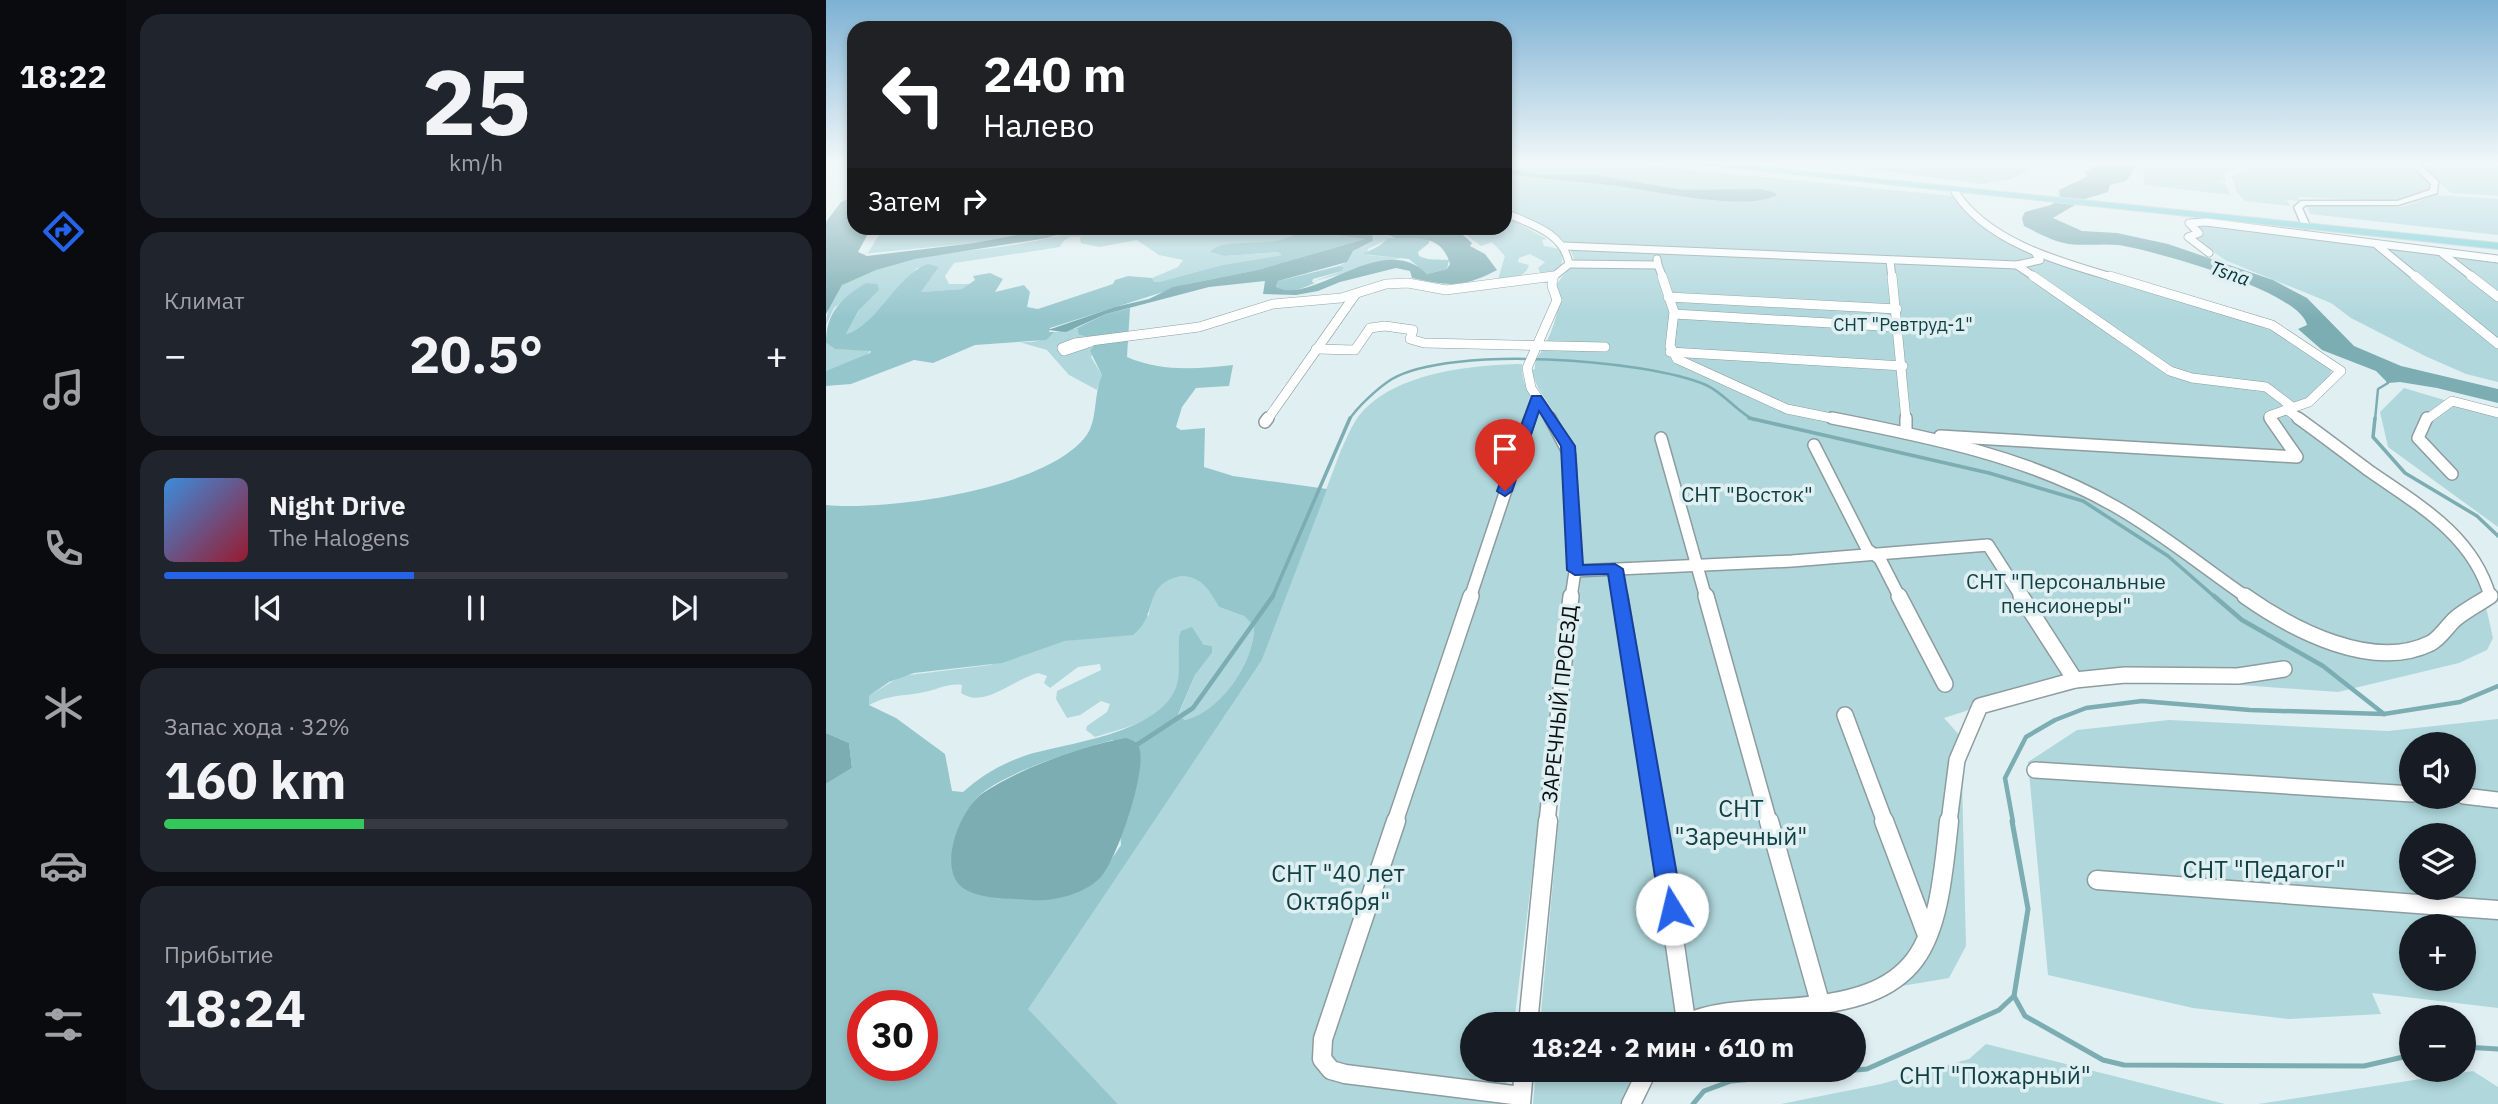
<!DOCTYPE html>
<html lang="ru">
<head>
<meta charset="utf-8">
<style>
  body { margin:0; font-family:"IBM Plex Sans",sans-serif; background:#20242c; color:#f1f3f6; height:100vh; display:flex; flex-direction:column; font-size:26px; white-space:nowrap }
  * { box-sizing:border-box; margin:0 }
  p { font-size:23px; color:#9ea1a6 }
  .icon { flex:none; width:38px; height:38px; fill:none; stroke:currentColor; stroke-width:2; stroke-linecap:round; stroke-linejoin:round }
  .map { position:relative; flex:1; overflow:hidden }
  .drawer { display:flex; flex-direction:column; gap:14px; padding:14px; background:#0d0f14; width:700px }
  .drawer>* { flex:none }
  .top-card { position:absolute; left:21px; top:21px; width:665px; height:214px; border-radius:21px; box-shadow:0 4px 10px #0003; background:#202124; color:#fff; overflow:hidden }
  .controls { position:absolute; left:1573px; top:732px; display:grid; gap:14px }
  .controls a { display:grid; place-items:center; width:77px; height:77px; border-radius:50%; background:#171b24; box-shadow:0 4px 10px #0003; font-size:35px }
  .speed { position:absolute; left:21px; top:990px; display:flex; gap:14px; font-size:35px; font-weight:700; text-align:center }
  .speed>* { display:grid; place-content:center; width:91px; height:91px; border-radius:50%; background:#171b24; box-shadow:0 4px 10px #0003; line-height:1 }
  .speed .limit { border:10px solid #d22; background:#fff; color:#111 }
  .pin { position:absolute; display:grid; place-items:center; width:60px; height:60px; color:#fff; margin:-72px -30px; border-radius:50% 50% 50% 0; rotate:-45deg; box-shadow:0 0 7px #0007 }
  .pin .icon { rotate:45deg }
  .me { position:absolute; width:77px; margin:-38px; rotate:351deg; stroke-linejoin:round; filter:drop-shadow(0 0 5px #0008) }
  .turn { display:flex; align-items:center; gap:24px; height:147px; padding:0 21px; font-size:32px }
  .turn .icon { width:91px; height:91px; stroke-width:2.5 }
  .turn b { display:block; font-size:49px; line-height:60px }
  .then { display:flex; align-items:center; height:66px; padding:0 21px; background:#0003; gap:14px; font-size:26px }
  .big { font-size:52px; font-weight:700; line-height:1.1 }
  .drawer .widget { flex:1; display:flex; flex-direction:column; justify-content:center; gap:10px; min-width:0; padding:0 24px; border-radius:21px; background:#20242c }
  .drawer .dial { align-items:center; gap:0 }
  .dial b { font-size:91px; line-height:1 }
  .song { display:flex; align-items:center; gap:21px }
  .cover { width:84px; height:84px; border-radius:10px; background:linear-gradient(135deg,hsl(210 70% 55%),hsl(350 70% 35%)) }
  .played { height:7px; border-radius:4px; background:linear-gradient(90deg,#2563eb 40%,#363941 40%) }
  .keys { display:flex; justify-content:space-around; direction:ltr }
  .heat { display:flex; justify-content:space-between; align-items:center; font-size:38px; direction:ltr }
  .charge { height:10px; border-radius:5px; background:linear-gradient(90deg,#34c759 32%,#363941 0) }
  .trip { position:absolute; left:634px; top:1012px; width:406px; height:70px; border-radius:35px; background:#171b24; box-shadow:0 4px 10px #0003; font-weight:700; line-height:70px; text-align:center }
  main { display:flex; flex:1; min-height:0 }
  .menu { display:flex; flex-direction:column; width:126px; justify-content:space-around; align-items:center; background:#090b0e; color:#9ea1a6 }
  .menu .icon { width:49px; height:49px }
  .menu .active { color:#2563eb }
  .menu b { font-size:32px; color:#f1f3f6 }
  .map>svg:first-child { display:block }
  .green { fill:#afd7dc; fill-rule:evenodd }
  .forest { fill:#95c6cc; fill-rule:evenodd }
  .water { fill:#7cadb3; fill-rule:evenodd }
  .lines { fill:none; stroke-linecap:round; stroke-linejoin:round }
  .stream-far3 { stroke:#7cadb3; stroke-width:2.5 }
  .stream-far2 { stroke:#7cadb3; stroke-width:3.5 }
  .stream-far1 { stroke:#7cadb3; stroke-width:4.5 }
  .stream { stroke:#7cadb3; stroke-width:5 }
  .minor-far4-casing { stroke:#8d9c9e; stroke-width:9 }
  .minor-far3-casing { stroke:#8d9c9e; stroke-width:10 }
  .minor-far2-casing { stroke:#8d9c9e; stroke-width:14 }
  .minor-far1-casing { stroke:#8d9c9e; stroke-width:18 }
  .minor-casing { stroke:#8d9c9e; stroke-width:21 }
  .tertiary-casing { stroke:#8d9c9e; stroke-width:3 }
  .primary-casing { stroke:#c9caca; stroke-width:2 }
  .minor-far4 { stroke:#fff; stroke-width:7 }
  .minor-far3 { stroke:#fff; stroke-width:9 }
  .minor-far2 { stroke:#fff; stroke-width:11 }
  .minor-far1 { stroke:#fff; stroke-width:15 }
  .minor { stroke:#fff; stroke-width:18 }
  .tertiary { fill:#fff; fill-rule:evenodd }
  .primary { fill:#73cfd7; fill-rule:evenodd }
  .route { fill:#2563eb; stroke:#184099; stroke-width:2 }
  .labels { text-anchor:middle; stroke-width:7; stroke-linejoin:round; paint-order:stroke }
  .far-park-label { font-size:18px; fill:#103f44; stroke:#e0f0f2 }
  .far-water-label { font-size:19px; font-style:italic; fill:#003237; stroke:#e0f0f2 }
  .park-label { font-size:21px; fill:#103f44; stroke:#e0f0f2 }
  .street-label { font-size:21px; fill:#0a0f10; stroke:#e0f0f2 }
  .near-park-label { font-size:24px; fill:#103f44; stroke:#e0f0f2 }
</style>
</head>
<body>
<main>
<nav class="menu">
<b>18:22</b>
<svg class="icon active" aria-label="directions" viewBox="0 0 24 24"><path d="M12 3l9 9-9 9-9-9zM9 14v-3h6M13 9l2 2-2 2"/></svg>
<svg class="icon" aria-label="music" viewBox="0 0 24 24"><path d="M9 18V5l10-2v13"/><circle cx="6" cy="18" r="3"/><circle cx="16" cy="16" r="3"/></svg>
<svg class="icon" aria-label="phone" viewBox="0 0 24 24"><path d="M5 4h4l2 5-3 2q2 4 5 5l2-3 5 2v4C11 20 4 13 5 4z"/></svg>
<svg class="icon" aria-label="climate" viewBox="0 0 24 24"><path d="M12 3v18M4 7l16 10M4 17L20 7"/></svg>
<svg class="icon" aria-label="car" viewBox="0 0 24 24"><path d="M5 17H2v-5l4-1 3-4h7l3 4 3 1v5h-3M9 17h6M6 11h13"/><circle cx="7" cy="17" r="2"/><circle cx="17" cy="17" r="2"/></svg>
<svg class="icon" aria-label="filters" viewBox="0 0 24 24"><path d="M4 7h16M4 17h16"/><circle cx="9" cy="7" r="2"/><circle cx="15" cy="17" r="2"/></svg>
</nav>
<section class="drawer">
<div class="widget dial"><b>25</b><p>km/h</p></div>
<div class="widget"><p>Климат</p>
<div class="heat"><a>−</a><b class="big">20.5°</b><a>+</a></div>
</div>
<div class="widget">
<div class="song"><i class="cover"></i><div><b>Night Drive</b><p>The Halogens</p></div></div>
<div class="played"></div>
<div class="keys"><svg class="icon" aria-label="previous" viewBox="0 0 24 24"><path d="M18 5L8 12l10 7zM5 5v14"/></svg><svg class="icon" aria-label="pause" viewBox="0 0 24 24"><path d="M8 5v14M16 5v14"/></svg><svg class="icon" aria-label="next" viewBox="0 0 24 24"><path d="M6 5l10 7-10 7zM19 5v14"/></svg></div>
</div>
<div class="widget"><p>Запас хода · 32%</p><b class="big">160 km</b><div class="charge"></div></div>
<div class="widget"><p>Прибытие</p><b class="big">18:24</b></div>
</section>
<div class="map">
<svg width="1672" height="1104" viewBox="0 0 1672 1104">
  <rect width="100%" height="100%" fill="#e0f0f2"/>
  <g class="green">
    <path d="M679 164H806L1127 196 1213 260 1225 259 1415 318 1451 333 1504 367 1506 374 1489 401 1460 411C1505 443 1626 518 1646 565 1656 588 1662 614 1667 638L1661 650 1633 663 1512 692 1318 678 1155 701 1140 711 1118 718 1135 737 1140 946 1123 978 851 1024H714L755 574 1038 551 756 566 746 441 712 388 705 370 709 369C708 360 713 356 717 349 727 330 737 305 730 285L748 261C744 230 703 221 679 211Z"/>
    <path d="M1002 164H1213L1186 179 1157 184Z"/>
    <path d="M1321 164H1426L1411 166 1416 168 1398 172 1400 182 1389 181 1399 184 1405 195 1319 185 1317 170Z"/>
    <path d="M1437 164H1584L1603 181V190L1577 200 1564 201 1472 197 1474 201 1461 200 1464 206 1419 201 1410 191 1406 176Z"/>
    <path d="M1672 164V196L1625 193 1592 165Z"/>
    <path d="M1609 195 1672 199V235L1484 214 1480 204 1576 207Z"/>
    <path d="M679 216 721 239 716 240 718 246 734 249 737 254 735 267 724 275H715L712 268 719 262 704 254 693 258 692 262 703 265C699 279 684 279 672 279L679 256 666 242 655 246 637 232 641 230 640 228H679Z"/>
    <path d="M1367 223 1672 261V382L1640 374 1599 356 1525 318 1505 303 1401 261 1364 237 1376 236Z"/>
    <path d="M57 228H211L196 234 148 243 35 254 42 253Z"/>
    <path d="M255 228H414L417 229 414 232 419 233 462 232 468 235C442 251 410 237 384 252L398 256 452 252 457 253 456 255 396 265 333 282H327L326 278 352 267 357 260 333 255 311 240 273 247 255 243 254 237C245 235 237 239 234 247L128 263 119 276 123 284H144L136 289 95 292 113 267 91 268 35 329 20 334 35 307 40 283 8 308 0 325C0 313 6 296 15 286 21 280 32 277 39 274 107 245 186 255 255 228Z"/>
    <path d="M550 230 566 237 542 249 541 255 575 258 485 282 516 271 518 267 513 266C522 262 521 259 524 254 529 248 541 246 547 241L546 232Z"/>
    <path d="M251 328 253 335 273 339 265 357 276 375 271 390 243 375 221 350 193 342C205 343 221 341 229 332Z"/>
    <path d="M0 343 9 349 45 350 39 357 0 371Z"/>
    <path d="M696 364C694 396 722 413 734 439 746 465 742 552 741 584L688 1024H646V1069H682L678 1104H292L201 1009 436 660 515 450C520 440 524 429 530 420 562 373 644 365 696 364Z"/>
    <path d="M1578 388 1672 416V527L1562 447 1554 412Z"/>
    <path d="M355 576C376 577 383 590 393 607L418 616 428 626C429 662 394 712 359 720L352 716 369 675 386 653V646L353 637C352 651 355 668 352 682 342 720 301 727 269 737L260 730 261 726 281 712 284 704 275 701 254 715 241 718 230 699 231 691 275 670 274 664 252 667 224 688 218 683 221 676 212 673C188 679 158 709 135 693L136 685C123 683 115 688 103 691 79 697 66 693 43 705V696L75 676 164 665 239 641 262 638 323 615C326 593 332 581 355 576Z"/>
    <path d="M1672 719V1008L1546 993 1555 1014 1463 1019 1367 1008 1222 975 1202 762 1251 730 1343 720 1562 731ZM1586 744H1638V796H1586ZM1586 835H1638V887H1586ZM1586 926H1638V978H1586Z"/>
    <path d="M1160 1044 1399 1104H955L1055 1084 1143 1059Z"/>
    <path d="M710 1069H821L798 1104H707Z"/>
    <path d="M1647 1071 1672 1087V1104H1432Z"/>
  </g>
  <g class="forest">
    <path d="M453 228H515L508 235 539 239 431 270 362 284 224 328 223 332H229L220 340 149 345 107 363 88 360 25 384 0 386V371L44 353 45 351 9 349 0 343C0 313 15 298 40 283L51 284 53 290 33 310 20 334C50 327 71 274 102 264L113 267 95 292 136 289 149 280 147 276 164 273 177 279 169 292 198 285 204 292 201 307 212 309 287 284 289 280 302 276 326 278 328 282H333L396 265 456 255 452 252 398 256 384 252C397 236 446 249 467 235L462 232 412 231Z"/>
    <path d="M595 236 603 239V243L592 252 593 256C602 261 613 259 623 260L621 269 601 274 583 259 537 254 553 246 562 238Z"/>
    <path d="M513 266 518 267 516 271 487 279 486 282 489 283C477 288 463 295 450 288L452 281Z"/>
    <path d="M304 308 301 357C335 372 371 369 407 365L403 386 370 388 356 407 350 427 355 430 379 428 378 467 407 476 501 489 436 660 202 1009 292 1104H0V784L26 768 23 743 0 733V505C63 511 220 489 260 436 272 420 267 396 276 375L264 351 273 339 253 335 251 328 280 314ZM355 576C376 577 383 590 393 607L418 616 428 626C429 662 394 712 359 720L352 715 369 675 386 653V646L377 644 366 627 355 631 353 637C352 651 354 667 352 680 342 733 244 742 201 755 177 763 156 775 137 792L126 791 119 754 70 718 43 705V696L63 682 88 673 176 663 239 641 307 635C334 614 315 585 355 576ZM287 740 295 845 273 878 260 888 229 898 127 872C126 845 134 812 156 793 184 771 252 749 287 740ZM37 1006H96V1066H37Z"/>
  </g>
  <g class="water">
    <path d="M1312 164 1300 181 1284 185 1282 192 1259 199 1227 218 1256 231 1291 233 1342 244 1447 280 1481 298 1528 346 1575 366 1672 389V403L1611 388 1574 382 1562 383 1550 371 1496 350 1472 329 1481 325C1474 291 1326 250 1292 245 1274 243 1255 247 1238 243 1224 240 1211 232 1198 226L1196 218 1199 212 1225 205 1234 199 1233 190 1262 176 1259 172 1272 165Z"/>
    <path d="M679 168 717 175H769L856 190 934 189 950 193V196C913 211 831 191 791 186 753 181 716 180 679 173Z"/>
    <path d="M28 196V228H45L32 252 41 256 148 243 196 234 211 228H255L221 238 89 259 50 270 16 285 0 314V222L15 202Z"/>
    <path d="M515 228H629L646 243 644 246 659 254 671 270C637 288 623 286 586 278L584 271 570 268 514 282 492 291 470 295 437 294 439 281 383 287 280 314 240 332 222 330 289 307 323 299 347 287 431 270 539 239 507 235ZM550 230C559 231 564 238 572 238 595 238 616 236 624 264L621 269 601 274C557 229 485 307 450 287L452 281 521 262 527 251 547 241 546 232Z"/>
    <path d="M0 733 23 743 26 768 0 784Z"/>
    <path d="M300 738C306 740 310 741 313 747 322 768 291 861 274 878 258 894 227 902 205 900 183 898 155 900 137 888 110 869 135 807 157 793 195 768 255 746 300 738Z"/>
  </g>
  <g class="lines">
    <g class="stream-far3">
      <path d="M523 420C531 407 553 387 566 379 624 345 819 359 880 385 898 393 910 411 928 420"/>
      <path d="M1549 420 1552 389 1562 383 1561 380"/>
    </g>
    <g class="stream-far2">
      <path d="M923 418 1163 473 1257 501 1342 556 1390 598"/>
      <path d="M1549 418 1547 437 1579 473 1651 516 1672 536"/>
      <path d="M446 598 524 418"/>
    </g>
    <g class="stream-far1">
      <path d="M1388 596 1416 620 1497 666 1558 714"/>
      <path d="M309 746 367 708 447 596"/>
      <path d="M1187 822 1179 778 1200 737 1229 720 1260 708 1316 701 1424 710 1558 714 1634 702 1672 686"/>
    </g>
    <g class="stream">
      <path d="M1188 996 1199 1016 1277 1060 1298 1065 1538 1066 1586 1055"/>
      <path d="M1638 1047 1672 1049"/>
      <path d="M867 1104 878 1091 905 1081 1041 1069 1173 1010 1188 996 1202 909 1186 821"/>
    </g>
    <defs>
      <g id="minor-far4">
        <path d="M1129 192C1162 243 1235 262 1289 278"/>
        <path d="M679 213C705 224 738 233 743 264L727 277 719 278"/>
        <path d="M1551 245 1591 278"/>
        <path d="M738 246 1191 265"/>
        <path d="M1383 253 1362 237 1373 233 1363 223 1380 222 1672 259"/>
        <path d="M1617 254 1648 278"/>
        <path d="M1064 261 1066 278"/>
        <path d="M743 264 832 265 831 259"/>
        <path d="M832 265 837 278"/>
        <path d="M1210 278 1191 265 1214 260 1210 254"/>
      </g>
      <g id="minor-far3">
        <path d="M836 276 848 312 844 346 851 359 961 409 1015 420"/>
        <path d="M1066 276 1080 420"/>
        <path d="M1207 276 1344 371 1366 378 1440 387 1465 406"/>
        <path d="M1284 276 1446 325 1515 371 1483 402 1443 416 1446 420"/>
        <path d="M1589 276 1672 344"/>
        <path d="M1645 276 1672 297"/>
        <path d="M842 297 1071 309"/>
        <path d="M848 314 1072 327"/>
        <path d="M265 342 238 351 236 348 249 343 373 327 447 304 515 298 560 284 582 283 620 290 728 276"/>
        <path d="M490 349 529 350 544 328 559 326 587 330 584 339 598 343 779 347"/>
        <path d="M844 352 1077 366"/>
        <path d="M1460 409 1475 420"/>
        <path d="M441 420 529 295"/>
        <path d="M704 420 711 398"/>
        <path d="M726 420 705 388 701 368 731 300 726 286 727 277"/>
        <path d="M1600 420 1626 401 1672 413"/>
      </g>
      <g id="minor-far2">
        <path d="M724 418 744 456 749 571 745 598"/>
        <path d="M1006 418C1103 437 1204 457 1290 507 1336 533 1378 568 1422 598"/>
        <path d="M1080 418V433"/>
        <path d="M1472 418C1496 435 1519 453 1542 470 1592 505 1646 534 1664 596L1661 598"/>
        <path d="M1601 418 1592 438 1626 474"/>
        <path d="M439 422 442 418"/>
        <path d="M1114 436 1471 457 1444 418"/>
        <path d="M835 438 880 598"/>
        <path d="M988 445 1041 549 1054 559 1074 598"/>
        <path d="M789 569 794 598"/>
        <path d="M749 571 966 561 1162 545 1196 598"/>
        <path d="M644 598 704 418"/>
      </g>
      <g id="minor-far1">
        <path d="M794 596 831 822"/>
        <path d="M880 596 943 822"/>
        <path d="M1073 596 1119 684"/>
        <path d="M1195 596 1249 680"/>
        <path d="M1419 596C1467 630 1547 672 1605 643 1614 638 1620 628 1628 620 1638 611 1652 604 1664 596"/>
        <path d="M1019 715 1059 822"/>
        <path d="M1209 770 1586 794"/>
        <path d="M1638 796 1672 800"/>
        <path d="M569 822 645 596"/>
        <path d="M721 822 745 596"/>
        <path d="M1123 822 1131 760 1154 706 1249 680 1299 675 1412 676 1458 669"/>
      </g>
      <g id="minor">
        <path d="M570 821 497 1039 496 1059 505 1070 519 1074 695 1096"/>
        <path d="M831 821 860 1021"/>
        <path d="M943 821 995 1006"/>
        <path d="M1058 821 1101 935"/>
        <path d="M1271 880 1672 910"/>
        <path d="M702 1024 722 821"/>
        <path d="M858 1024C889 1010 924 1010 958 1008 1100 999 1110 950 1123 821"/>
        <path d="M695 1104 698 1069"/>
        <path d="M805 1104 822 1069"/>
      </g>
      <path id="tertiary" d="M1585 164H1593L1612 181 1611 193 1572 205H1480L1476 208 1484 226 1480 229 1476 226 1468 207 1475 201H1571L1604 190 1605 184Z"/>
      <path id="primary" d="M871 164H907L1672 243V249Z"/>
    </defs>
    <use href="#minor-far4" class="minor-far4-casing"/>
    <use href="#minor-far3" class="minor-far3-casing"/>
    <use href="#minor-far2" class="minor-far2-casing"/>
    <use href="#minor-far1" class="minor-far1-casing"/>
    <use href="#minor" class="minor-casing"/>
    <use href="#tertiary" class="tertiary-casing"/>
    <use href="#primary" class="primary-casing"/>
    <use href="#minor-far4" class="minor-far4"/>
    <use href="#minor-far3" class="minor-far3"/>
    <use href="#minor-far2" class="minor-far2"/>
    <use href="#minor-far1" class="minor-far1"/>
    <use href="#minor" class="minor"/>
    <use href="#tertiary" class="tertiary"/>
    <use href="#primary" class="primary"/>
  </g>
  <linearGradient id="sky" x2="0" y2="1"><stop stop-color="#7db1d3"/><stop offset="0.51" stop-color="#f1f8f9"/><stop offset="1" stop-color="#f1f8f9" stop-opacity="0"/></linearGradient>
  <rect width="1672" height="319" fill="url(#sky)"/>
  <path class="route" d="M706 396H715L749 446 757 565 789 564 797 569 857 909 854 916 846 919 838 916 834 909 782 574 749 575 741 570 735 446 713 411 686 491 679 496 671 491Z"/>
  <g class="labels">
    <g class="far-park-label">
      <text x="1077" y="331">СНТ "Ревтруд-1"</text>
    </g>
    <g class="far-water-label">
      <text transform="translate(1404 273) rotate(19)" y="7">Tsna</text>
    </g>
    <g class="park-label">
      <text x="921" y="502">СНТ "Восток"</text>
      <text x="1240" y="589">СНТ "Персональные<tspan x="1240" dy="24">пенсионеры"</tspan></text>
    </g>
    <g class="street-label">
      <text transform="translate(734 704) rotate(-84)" y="7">ЗАРЕЧНЫЙ ПРОЕЗД</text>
    </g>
    <g class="near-park-label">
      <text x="915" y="817">СНТ<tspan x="915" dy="28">"Заречный"</tspan></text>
      <text x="1438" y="878">СНТ "Педагог"</text>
      <text x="512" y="882">СНТ "40 лет<tspan x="512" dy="28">Октября"</tspan></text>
      <text x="1169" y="1084">СНТ "Пожарный"</text>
    </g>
  </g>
</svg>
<div class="controls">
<a><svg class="icon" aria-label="sound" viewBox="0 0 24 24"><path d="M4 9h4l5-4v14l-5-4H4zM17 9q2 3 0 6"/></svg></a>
<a><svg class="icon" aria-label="layers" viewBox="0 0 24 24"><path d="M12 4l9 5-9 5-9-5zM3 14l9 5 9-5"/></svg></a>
<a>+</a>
<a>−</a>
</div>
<div class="speed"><div class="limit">30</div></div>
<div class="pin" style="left:679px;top:491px;background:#d93025"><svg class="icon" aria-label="arrive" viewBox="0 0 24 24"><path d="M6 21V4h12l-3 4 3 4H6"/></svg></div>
<svg class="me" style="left:846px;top:909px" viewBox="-20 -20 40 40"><circle r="19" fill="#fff"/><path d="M0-13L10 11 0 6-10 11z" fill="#2563eb"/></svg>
<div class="trip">18:24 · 2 мин · 610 m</div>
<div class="top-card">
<div class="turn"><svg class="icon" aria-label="left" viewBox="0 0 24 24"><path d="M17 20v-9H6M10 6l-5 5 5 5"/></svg><div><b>240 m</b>Налево</div></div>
<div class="then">Затем<svg class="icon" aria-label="right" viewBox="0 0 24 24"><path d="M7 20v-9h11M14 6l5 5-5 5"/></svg></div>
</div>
</div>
</main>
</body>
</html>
